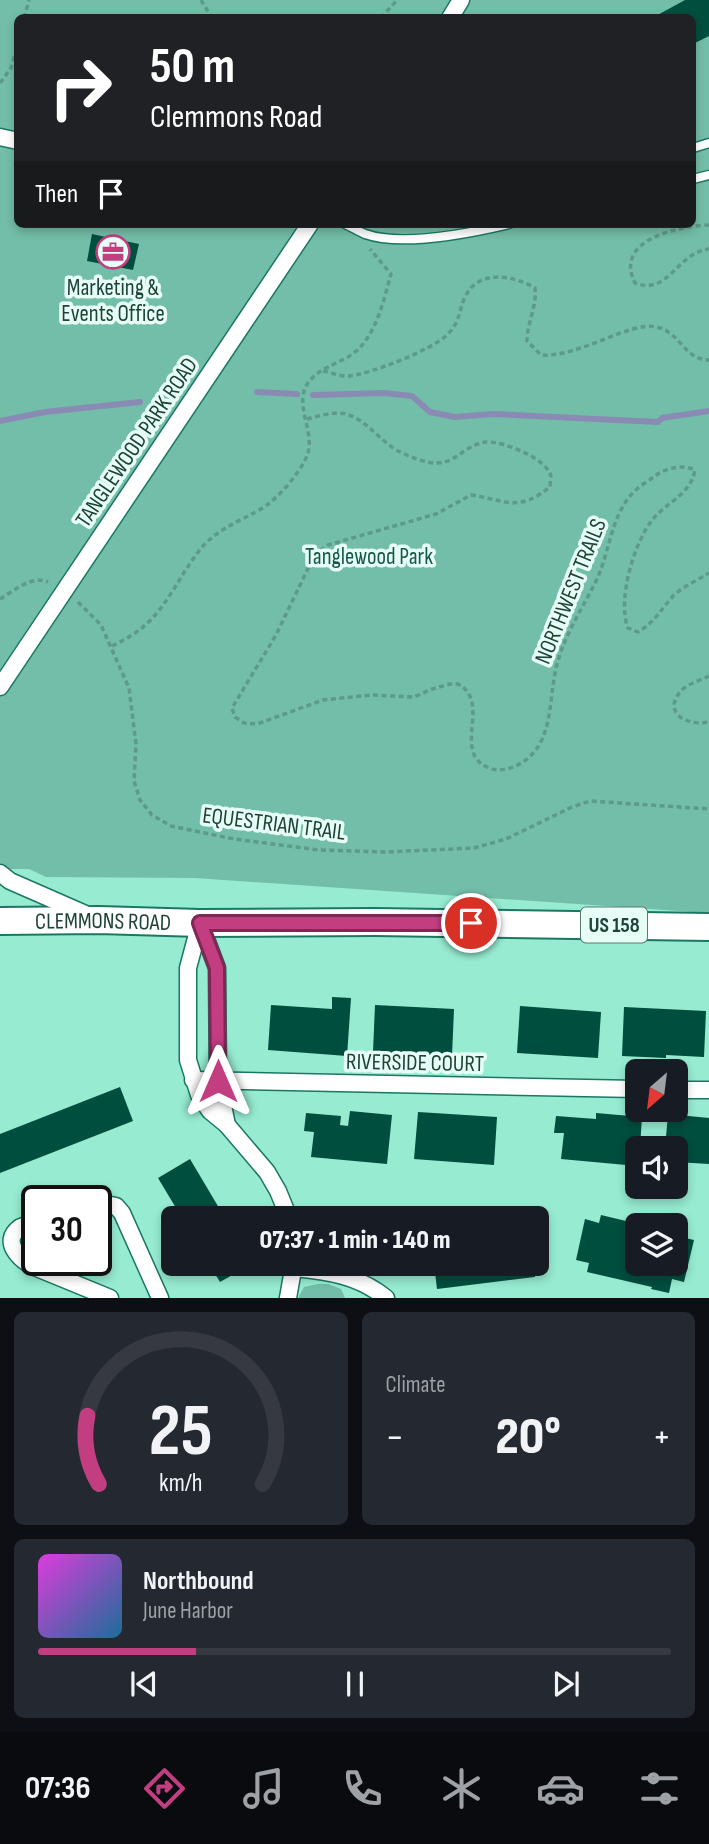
<!DOCTYPE html>
<html lang="en">
<head>
<meta charset="utf-8">
<style>
  body { margin:0; font-family:"Sofia Sans Condensed",sans-serif; background:#242831; color:#f1f3f6; height:100vh; display:flex; flex-direction:column; font-size:26px; white-space:nowrap }
  * { box-sizing:border-box; margin:0 }
  p { font-size:23px; color:#9ea1a6 }
  .icon { flex:none; width:38px; height:38px; fill:none; stroke:currentColor; stroke-width:2; stroke-linecap:round; stroke-linejoin:round }
  .map { position:relative; height:1298px; overflow:hidden }
  .details { display:flex; flex-direction:column; gap:14px; padding:14px; background:#0d0f14; flex:1 }
  .details>* { flex:none }
  .hud { position:absolute; left:14px; top:14px; width:682px; height:214px; border-radius:10px; box-shadow:0 4px 10px #0003; background:#202124; color:#fff; overflow:hidden }
  .needle { width:46px; rotate:208deg }
  .buttons { position:absolute; left:625px; top:1059px; display:grid; gap:14px }
  .buttons a { display:grid; place-items:center; width:63px; height:63px; border-radius:10px; background:#171b24; box-shadow:0 4px 10px #0003; font-size:35px }
  .speed { position:absolute; left:21px; top:1185px; display:flex; gap:14px; font-size:35px; font-weight:700; text-align:center }
  .speed>* { display:grid; place-content:center; width:91px; height:91px; border-radius:50%; background:#171b24; box-shadow:0 4px 10px #0003; line-height:1 }
  .speed .limit { border:4px solid #111; border-radius:10px; background:#fff; color:#111 }
  .pin { position:absolute; display:grid; place-items:center; width:60px; height:60px; color:#fff; margin:-30px; border:4px solid #fff; border-radius:50%; box-shadow:0 2px 7px #0007 }
  .me { position:absolute; width:77px; margin:-38px; rotate:0deg; stroke-linejoin:round; filter:drop-shadow(0 0 5px #0008) }
  .turn { display:flex; align-items:center; gap:24px; height:147px; padding:0 21px; font-size:32px }
  .turn .icon { width:91px; height:91px; stroke-width:2.5 }
  .turn b { display:block; font-size:49px; line-height:60px }
  .then { display:flex; align-items:center; height:66px; padding:0 21px; background:#0003; gap:14px; font-size:26px }
  .big { font-size:52px; font-weight:800; line-height:1.1 }
  .details .tile { flex:1; display:flex; flex-direction:column; justify-content:center; gap:10px; min-width:0; padding:0 24px; border-radius:10px; background:#242831 }
  .details .dial { align-items:center; gap:0 }
  .dial svg { height:182px; overflow:visible; fill:none; stroke:#363941; stroke-width:7; stroke-linecap:round; text-anchor:middle }
  .dial text { fill:#f1f3f6; stroke:none }
  .song { display:flex; align-items:center; gap:21px }
  .cover { width:84px; height:84px; border-radius:10px; background:linear-gradient(135deg,hsl(300 70% 55%),hsl(200 70% 35%)) }
  .played { height:7px; border-radius:4px; background:linear-gradient(90deg,#c33e81 25%,#363941 25%) }
  .keys { display:flex; justify-content:space-around; direction:ltr }
  .heat { display:flex; justify-content:space-between; align-items:center; font-size:38px; direction:ltr }
  .details .tiles { flex:1; display:grid; gap:14px; grid-template-columns:1fr 1fr }
  .tile:last-child { grid-column:span 2 }
  .trip { position:absolute; left:161px; top:1206px; width:388px; height:70px; border-radius:10px; background:#171b24; box-shadow:0 4px 10px #0003; font-weight:800; line-height:70px; text-align:center }
  .tabs { display:flex; height:112px; justify-content:space-around; align-items:center; background:#090b0e; color:#9ea1a6 }
  .tabs .icon { width:49px; height:49px }
  .tabs .current { color:#c33e81 }
  .tabs b { font-size:32px; color:#f1f3f6 }
  .map>svg:first-child { display:block }
  .green { fill:#73bea8; fill-rule:evenodd }
  .lines { fill:none; stroke-linecap:round; stroke-linejoin:round }
  .stream { stroke:#898bb4; stroke-width:6 }
  .building { fill:#004e3e }
  .service-casing { stroke:#1a7862; stroke-width:11 }
  .minor-casing { stroke:#1a7862; stroke-width:19 }
  .primary-casing { stroke:#1a7862; stroke-width:30 }
  .path { stroke:#5d9a88; stroke-width:3.5; stroke-dasharray:5 3.5; stroke-linecap:butt }
  .service { stroke:#fff; stroke-width:8 }
  .minor { stroke:#fff; stroke-width:16 }
  .primary { stroke:#fff; stroke-width:26 }
  .route-casing { stroke:#7f2854; stroke-width:18 }
  .route { stroke:#c33e81; stroke-width:12 }
  .labels { text-anchor:middle; stroke-width:7; stroke-linejoin:round; paint-order:stroke }
  .shield { fill:#e6fef6; stroke:#5b7b72; stroke-width:2 }
  .shield-label { font-size:21px; font-weight:bold; fill:#1f4339 }
  .poi-label { font-size:23px; fill:#1f4339; stroke:#e6fef6 }
  .street-label { font-size:23px; fill:#1f4339; stroke:#e6fef6 }
  .park-label { font-size:23px; fill:#145949; stroke:#e6fef6 }
</style>
</head>
<body>
<div class="map">
<svg width="709" height="1298" viewBox="0 0 709 1298">
  <rect width="100%" height="100%" fill="#96ebd1"/>
  <g class="green">
    <path d="M0 0H709V913L195 878 46 877 29 869H0ZM18 18H693V224H18Z"/>
    <path d="M318 1284H328L341 1289 345 1298H298L304 1287Z"/>
  </g>
  <g class="lines">
    <g class="stream">
      <path d="M257 392 297 394"/>
      <path d="M313 395 384 393 412 396 430 412 455 417 493 414 658 422 662 418 709 411"/>
      <path d="M0 421 45 412 140 402"/>
    </g>
  </g>
  <g class="building">
    <path d="M685 0H709V36L693 44V18H652Z"/>
    <path d="M92 234 139 244 133 270 87 261Z"/>
    <path d="M332 997 351 998 347 1056 268 1050 271 1005 332 1009Z"/>
    <path d="M375 1005 454 1009 452 1056 373 1052Z"/>
    <path d="M520 1006 601 1012 598 1058 517 1053Z"/>
    <path d="M624 1007 706 1011 704 1057 666 1055V1058L622 1056Z"/>
    <path d="M120 1087 133 1121 0 1173V1134Z"/>
    <path d="M350 1111 392 1115 387 1164 311 1157 314 1132 304 1131 306 1113 341 1116 340 1125 348 1126Z"/>
    <path d="M418 1112 497 1117 494 1165 414 1159Z"/>
    <path d="M596 1113 642 1117 640 1148H637V1166L561 1159 564 1133H554L556 1116 596 1119Z"/>
    <path d="M668 1114 709 1118V1164L676 1162V1148H665Z"/>
    <path d="M190 1159 225 1218H182L158 1178Z"/>
    <path d="M601 1215 626 1221 625 1226 637 1228V1264H676V1230L679 1231 677 1236 694 1240 684 1282 672 1279 669 1293 651 1289 652 1287 587 1272 589 1263 576 1260 585 1219 599 1223Z"/>
    <path d="M537 1218H540L546 1259 537 1261Z"/>
    <path d="M209 1264H252L220 1282Z"/>
    <path d="M434 1264H534L535 1277 437 1289Z"/>
  </g>
  <g class="lines">
    <defs>
      <g id="service">
        <path d="M693 148 709 143"/>
        <path d="M693 179 709 175"/>
        <path d="M345 224C352 227 358 231 365 234 402 247 471 233 509 224"/>
      </g>
      <g id="minor">
        <path d="M450 18 461 0"/>
        <path d="M0 137 18 141"/>
        <path d="M0 687 310 224"/>
        <path d="M0 873 10 881 90 916"/>
        <path d="M200 923 217 968 218 1081 227 1125 267 1172 278 1191 289 1218"/>
        <path d="M200 923 188 968V1060L199 1095 210 1111 227 1125"/>
        <path d="M193 1080 637 1089"/>
        <path d="M676 1090H709"/>
        <path d="M96 1202 116 1206 122 1213 160 1298"/>
        <path d="M37 1222C32 1224 24 1225 19 1228 1 1242 20 1259 32 1266L110 1298"/>
        <path d="M294 1268C328 1271 359 1276 386 1298"/>
        <path d="M288 1298 294 1264"/>
      </g>
      <g id="primary">
        <path id="s1" d="M0 921 99 920 200 923 375 922 709 927"/>
      </g>
    </defs>
    <use href="#service" class="service-casing"/>
    <use href="#minor" class="minor-casing"/>
    <use href="#primary" class="primary-casing"/>
    <g class="path">
      <path d="M201 0 212 18"/>
      <path d="M24 18 29 0"/>
      <path d="M381 18 397 0"/>
      <path d="M0 83 11 68 18 44"/>
      <path d="M709 225C678 226 613 240 635 283 669 296 676 253 709 249"/>
      <path d="M323 371C330 372 341 377 349 376 370 374 432 350 447 335 461 321 458 312 465 297 478 269 513 275 535 288 537 307 527 323 527 341L541 355C578 358 630 321 656 327 680 331 684 360 709 360"/>
      <path d="M307 419C319 416 336 410 349 415 365 421 375 434 388 444 397 452 415 459 427 462 455 468 462 445 486 442 503 441 546 458 551 476 551 477 550 485 550 487 517 513 506 500 471 495L436 514 328 545 314 556 276 635 232 708 235 717 244 723 257 724 323 700 371 695 414 697 432 689 450 684H458C492 702 452 751 487 767 502 775 524 765 534 752 554 729 549 689 558 661 566 632 584 606 597 579 609 553 611 519 630 496 636 488 647 482 655 476 666 468 682 464 695 470 691 494 667 502 653 519 634 542 617 600 628 628L638 632C654 623 662 608 674 595 684 586 698 580 709 573"/>
      <path d="M0 599C15 590 32 575 48 582"/>
      <path d="M78 602 101 625 129 688 136 744 134 781 140 800 152 815 171 826 234 839 319 850 386 852 474 848 506 839 572 807 590 801 709 809"/>
      <path d="M112 646C120 642 128 638 135 633 166 613 180 572 204 545 222 526 246 519 267 505 281 494 297 476 305 460 319 436 292 405 308 383 318 369 334 365 348 357 375 341 383 303 391 274L370 249"/>
      <path d="M709 676C701 680 690 683 683 689 660 711 686 727 709 722"/>
    </g>
    <use href="#service" class="service"/>
    <use href="#minor" class="minor"/>
    <use href="#primary" class="primary"/>
  </g>
  <g class="lines">
    <defs>
      <path id="route" d="M218 1081 217 968 200 923H471"/>
    </defs>
    <use href="#route" class="route-casing"/>
    <use href="#route" class="route"/>
  </g>
  <defs>
    <symbol id="office-ring" viewBox="-11 -11 22 22"><circle r="9.5" fill="#e6fef6" stroke="#c33e81" stroke-width="1.5"/><path d="M-6-3h4V-5.5h4V-3h4V5H-6ZM-1-4.5V-3h2v-1.5ZM-6 0V1H6V0Z" fill="#c33e81"/></symbol>
  </defs>
  <g fill-rule="evenodd">
    <use href="#office-ring" x="94" y="233" width="38" height="38"/>
  </g>
  <g class="labels">
    <rect class="shield" x="581" y="907.5" width="66" height="35" rx="5"/>
    <g class="shield-label">
      <text x="614" y="932">US 158</text>
    </g>
    <g class="poi-label">
      <text x="113" y="295">Marketing &amp;<tspan x="113" dy="26">Events Office</tspan></text>
    </g>
    <g class="street-label">
      <text transform="translate(136 442) rotate(-56)" y="8">TANGLEWOOD PARK ROAD</text>
      <text transform="translate(570 591) rotate(-68)" y="8">NORTHWEST TRAILS</text>
      <text transform="translate(274 823) rotate(7)" y="8">EQUESTRIAN TRAIL</text>
      <text dy="8" stroke="none"><textPath href="#s1" startOffset="103">CLEMMONS ROAD</textPath></text>
      <text transform="translate(415 1062) rotate(1)" y="8">RIVERSIDE COURT</text>
    </g>
    <g class="park-label">
      <text x="369" y="564">Tanglewood Park</text>
    </g>
  </g>
</svg>
<div class="buttons">
<a><svg class="needle" viewBox="-14 -14 28 28"><path d="M0-13l5 13h-10z" fill="#e53935"/><path d="M0 13l5-13h-10z" fill="#9ea1a6"/></svg></a>
<a><svg class="icon" aria-label="sound" viewBox="0 0 24 24"><path d="M4 9h4l5-4v14l-5-4H4zM17 9q2 3 0 6"/></svg></a>
<a><svg class="icon" aria-label="layers" viewBox="0 0 24 24"><path d="M12 4l9 5-9 5-9-5zM3 14l9 5 9-5"/></svg></a>
</div>
<div class="speed"><div class="limit">30</div></div>
<div class="pin" style="left:471px;top:923px;background:#d93025"><svg class="icon" aria-label="arrive" viewBox="0 0 24 24"><path d="M6 21V4h12l-3 4 3 4H6"/></svg></div>
<svg class="me" style="left:218px;top:1081px" viewBox="-20 -20 40 40"><path d="M0-17L14 15 0 8-14 15z" fill="#c33e81" stroke="#fff" stroke-width="4"/></svg>
<div class="trip">07:37 · 1 min · 140 m</div>
<div class="hud">
<div class="turn"><svg class="icon" aria-label="right" viewBox="0 0 24 24"><path d="M7 20v-9h11M14 6l5 5-5 5"/></svg><div><b>50 m</b>Clemmons Road</div></div>
<div class="then">Then<svg class="icon" aria-label="arrive" viewBox="0 0 24 24"><path d="M6 21V4h12l-3 4 3 4H6"/></svg></div>
</div>
</div>
<section class="details">
<div class="tiles">
<div class="tile dial"><svg viewBox="0 0 100 80">
<path d="M14 69A42 42 0 1 1 86 69"/>
<path d="M14 69A42 42 0 0 1 9 39" stroke="#c33e81"/>
<text x="50" y="56" font-size="32" font-weight="700">25</text>
<text x="50" y="72" font-size="11">km/h</text>
</svg></div>
<div class="tile"><p>Climate</p>
<div class="heat"><a>−</a><b class="big">20°</b><a>+</a></div>
</div>
<div class="tile">
<div class="song"><i class="cover"></i><div><b>Northbound</b><p>June Harbor</p></div></div>
<div class="played"></div>
<div class="keys"><svg class="icon" aria-label="previous" viewBox="0 0 24 24"><path d="M18 5L8 12l10 7zM5 5v14"/></svg><svg class="icon" aria-label="pause" viewBox="0 0 24 24"><path d="M8 5v14M16 5v14"/></svg><svg class="icon" aria-label="next" viewBox="0 0 24 24"><path d="M6 5l10 7-10 7zM19 5v14"/></svg></div>
</div>
</div>
</section>
<nav class="tabs">
<b>07:36</b>
<svg class="icon current" aria-label="directions" viewBox="0 0 24 24"><path d="M12 3l9 9-9 9-9-9zM9 14v-3h6M13 9l2 2-2 2"/></svg>
<svg class="icon" aria-label="music" viewBox="0 0 24 24"><path d="M9 18V5l10-2v13"/><circle cx="6" cy="18" r="3"/><circle cx="16" cy="16" r="3"/></svg>
<svg class="icon" aria-label="phone" viewBox="0 0 24 24"><path d="M5 4h4l2 5-3 2q2 4 5 5l2-3 5 2v4C11 20 4 13 5 4z"/></svg>
<svg class="icon" aria-label="climate" viewBox="0 0 24 24"><path d="M12 3v18M4 7l16 10M4 17L20 7"/></svg>
<svg class="icon" aria-label="car" viewBox="0 0 24 24"><path d="M5 17H2v-5l4-1 3-4h7l3 4 3 1v5h-3M9 17h6M6 11h13"/><circle cx="7" cy="17" r="2"/><circle cx="17" cy="17" r="2"/></svg>
<svg class="icon" aria-label="filters" viewBox="0 0 24 24"><path d="M4 7h16M4 17h16"/><circle cx="9" cy="7" r="2"/><circle cx="15" cy="17" r="2"/></svg>
</nav>
</body>
</html>
